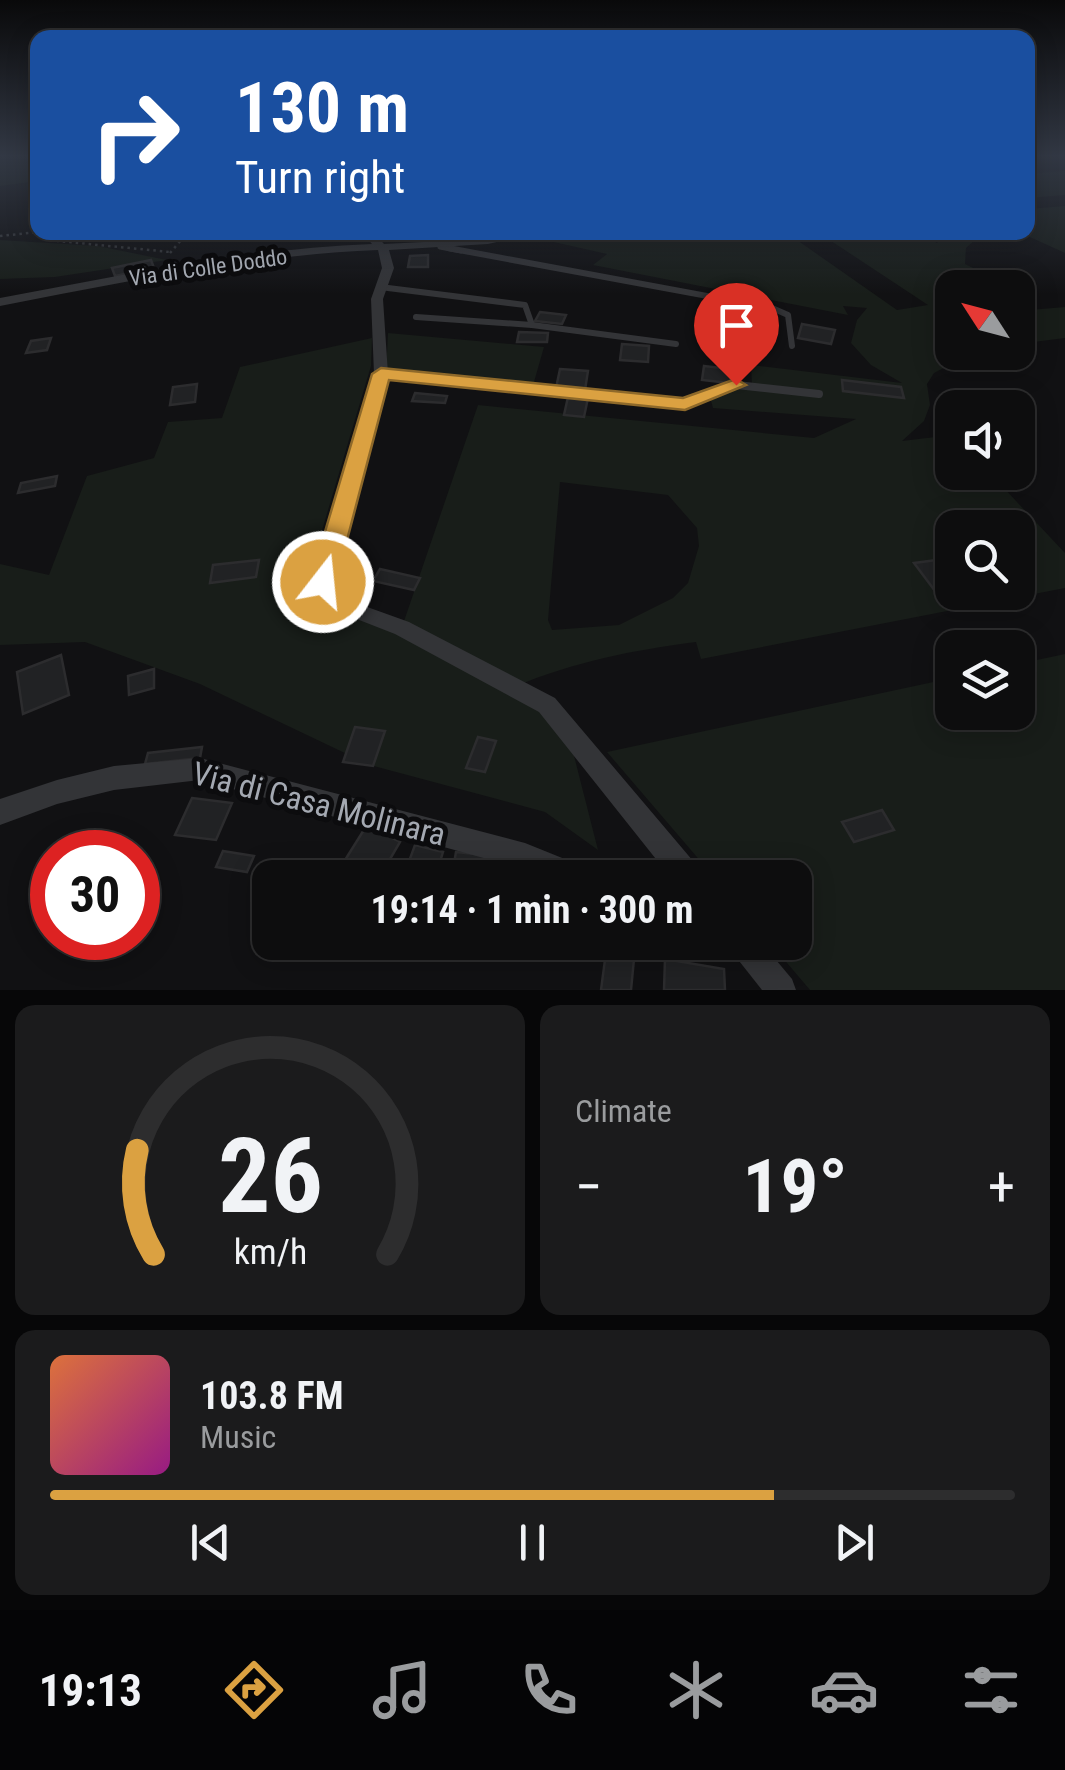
<!DOCTYPE html>
<html lang="en">
<head>
<meta charset="utf-8">
<style>
  body { margin:0; font-family:"Roboto Condensed",sans-serif; background:#1b1b1c; color:#f1f3f6; height:100vh; display:flex; flex-direction:column; font-size:38px; white-space:nowrap }
  * { box-sizing:border-box; margin:0 }
  p { font-size:32px; color:#9a9c9e }
  .icon { flex:none; width:55px; height:55px; fill:none; stroke:currentColor; stroke-width:2; stroke-linecap:round; stroke-linejoin:round }
  .map { position:relative; height:990px; overflow:hidden }
  .sheet { display:flex; flex-direction:column; gap:15px; padding:15px; background:#070708; flex:1 }
  .sheet>* { flex:none }
  .hud { position:absolute; left:30px; top:30px; width:1005px; height:210px; border-radius:20px; box-shadow:0 5px 25px #0003,0 0 0 2px #2d2d2e; background:#1a4fa0; color:#fff; overflow:hidden }
  .needle { width:65px; rotate:306deg }
  .controls { position:absolute; left:935px; top:270px; display:grid; gap:20px }
  .controls a { display:grid; place-items:center; width:100px; height:100px; border-radius:20px; background:#0d0d0e; box-shadow:0 5px 25px #0003,0 0 0 2px #2d2d2e; font-size:50px }
  .speed { position:absolute; left:30px; top:830px; display:flex; gap:20px; font-size:50px; font-weight:700; text-align:center }
  .speed>* { display:grid; place-content:center; width:130px; height:130px; border-radius:50%; background:#0d0d0e; box-shadow:0 5px 25px #0003,0 0 0 2px #2d2d2e; line-height:1 }
  .speed .limit { border:15px solid #d22; background:#fff; color:#111 }
  .pin { position:absolute; display:grid; place-items:center; width:85px; height:85px; color:#fff; margin:-102px -42px; border-radius:50% 50% 50% 0; rotate:-45deg; box-shadow:0 0 10px #0007 }
  .pin .icon { rotate:45deg }
  .me { position:absolute; width:110px; margin:-55px; rotate:16deg; stroke-linejoin:round; filter:drop-shadow(0 0 8px #0008) }
  .turn { display:flex; align-items:center; gap:35px; height:210px; padding:0 40px; font-size:45px }
  .turn .icon { width:130px; height:130px; stroke-width:2.5 }
  .turn b { display:block; font-size:70px; line-height:85px }
  .big { font-size:75px; font-weight:700; line-height:1.1 }
  .sheet .widget { flex:1; display:flex; flex-direction:column; justify-content:center; gap:15px; min-width:0; padding:0 35px; border-radius:20px; background:#1b1b1c }
  .sheet .dial { align-items:center; gap:0 }
  .dial svg { height:260px; overflow:visible; fill:none; stroke:#2d2d2e; stroke-width:7; stroke-linecap:round; text-anchor:middle }
  .dial text { fill:#f1f3f6; stroke:none }
  .song { display:flex; align-items:center; gap:30px }
  .cover { width:120px; height:120px; border-radius:15px; background:linear-gradient(135deg,hsl(20 70% 55%),hsl(310 70% 35%)) }
  .played { height:10px; border-radius:5px; background:linear-gradient(90deg,#dba141 75%,#2d2d2e 75%) }
  .keys { display:flex; justify-content:space-around; direction:ltr }
  .heat { display:flex; justify-content:space-between; align-items:center; font-size:55px; direction:ltr }
  .sheet .tiles { flex:1; display:grid; gap:15px; grid-template-columns:1fr 1fr }
  .widget:last-child { grid-column:span 2 }
  .trip { position:absolute; left:252px; top:860px; width:560px; height:100px; border-radius:20px; background:#0d0d0e; box-shadow:0 5px 25px #0003,0 0 0 2px #2d2d2e; font-weight:700; line-height:100px; text-align:center }
  .tabs { display:flex; height:160px; justify-content:space-around; align-items:center; background:#050506; color:#9a9c9e }
  .tabs .icon { width:70px; height:70px }
  .tabs .on { color:#dba141 }
  .tabs b { font-size:45px; color:#f1f3f6 }
  .map>svg:first-child { display:block }
  .green { fill:#181d19; fill-rule:evenodd }
  .building { fill:#212224; stroke:#2c2c2e; stroke-width:2.5 }
  .lines { fill:none; stroke-linecap:round; stroke-linejoin:round }
  .path { stroke:#393b3e; stroke-width:2.5; stroke-dasharray:2.5 4; stroke-linecap:butt }
  .service-far2 { stroke:#333437; stroke-width:5 }
  .service-far1 { stroke:#333437; stroke-width:6 }
  .service { stroke:#333437; stroke-width:8 }
  .minor { fill:#333437; fill-rule:evenodd }
  .route { fill:#dba141; stroke:#8e692a; stroke-width:2.5 }
  .labels { text-anchor:middle; stroke-width:10; stroke-linejoin:round; paint-order:stroke }
  .far-street-label { font-size:22px; fill:#a4a9b2; stroke:#0c0c0e }
  .near-street-label { font-size:32px; fill:#a4a9b2; stroke:#0c0c0e }
</style>
</head>
<body>
<div class="map">
<svg width="1065" height="990" viewBox="0 0 1065 990">
  <rect width="100%" height="100%" fill="#111113"/>
  <g class="green">
    <path d="M0 155H37V181L0 186Z"/>
    <path d="M1065 171V195L1028 198V174Z"/>
    <path d="M1065 206V253L1021 233 1028 232V209Z"/>
    <path d="M554 232 787 233 897 310 928 305 819 233H919L937 243C947 231 969 233 984 232L966 248 965 264 1012 287 952 288V352L960 353 959 360 934 373 927 384 930 405 924 421 902 441 952 435V472L1015 473 1022 478 1002 486 1065 553V588L701 659 696 642C633 650 574 662 516 686L570 740 598 850 545 812 370 765 200 684 85 642 0 645V564L49 575 87 476 154 458 168 422 222 418 240 367 372 338 371 366 303 594 326 597 402 627 478 405 814 438 856 419 713 408 710 397 737 385 752 386 751 365 902 383 871 365 851 343 857 320 867 308 843 306 848 315 593 265 607 254 536 238ZM560 482 668 495 697 528 699 546 688 583 673 598 619 625 552 630 548 620ZM952 528H1018V592H952Z"/>
    <path d="M0 240 98 246 167 260 55 277 0 279Z"/>
    <path d="M1065 307V338L1018 344V311Z"/>
    <path d="M388 333 544 347 532 389 386 374Z"/>
    <path d="M1065 654V990H810L770 943 795 942V878L714 877 607 752 952 678V712H1018V664Z"/>
  </g>
  <g class="building">
    <path d="M428 255V267H408L410 256Z"/>
    <path d="M151 260 154 268 115 276 112 268Z"/>
    <path d="M540 312 566 315 562 324 535 321Z"/>
    <path d="M802 324 835 330 831 344 798 338Z"/>
    <path d="M519 332 548 333 547 342H517Z"/>
    <path d="M51 338 47 350 26 353 31 341Z"/>
    <path d="M622 344 649 346 648 362 620 360Z"/>
    <path d="M704 366 731 369 730 383 702 380Z"/>
    <path d="M560 369 588 371 585 390 556 388Z"/>
    <path d="M842 380 901 387 904 398 843 391Z"/>
    <path d="M197 384 195 402 170 405 173 387Z"/>
    <path d="M415 393 447 396 445 403 412 401Z"/>
    <path d="M568 397 588 398 584 417 564 415Z"/>
    <path d="M57 476 55 486 18 493 21 483Z"/>
    <path d="M952 558V592H985L988 597 944 603 914 563Z"/>
    <path d="M259 560 256 577 210 583 213 565Z"/>
    <path d="M380 569 420 578 414 590 373 581Z"/>
    <path d="M61 655 69 695 23 714 17 672Z"/>
    <path d="M154 669V688L129 695 128 676Z"/>
    <path d="M355 727 385 731 373 766 343 762Z"/>
    <path d="M478 737 496 741 485 772 466 768Z"/>
    <path d="M202 747 200 758 145 764 148 753Z"/>
    <path d="M192 798 232 803 216 840 175 835Z"/>
    <path d="M882 810 894 830 854 842 842 822Z"/>
    <path d="M367 825 400 842 379 878H359L340 868Z"/>
    <path d="M415 845 443 852 435 878H403Z"/>
    <path d="M223 851 254 856 247 872 216 867Z"/>
    <path d="M456 852 485 855 482 877 452 874Z"/>
    <path d="M606 952 634 959 631 990H601Z"/>
    <path d="M665 959 724 969 725 990H664Z"/>
  </g>
  <g class="lines">
    <g class="path">
      <path d="M0 236 39 232 58 241 170 252"/>
      <path d="M170 253 188 232"/>
    </g>
    <path class="service-far2" d="M440 247 461 251"/>
    <g class="service-far1">
      <path d="M448 248 772 308 788 315 792 346"/>
      <path d="M380 287 525 305 532 325"/>
      <path d="M416 317 532 325 676 344"/>
    </g>
    <path class="service" d="M381 374 685 404 737 385 819 394"/>
    <g class="minor">
      <path d="M362 232H373L384 244 463 240 542 232 488 244 389 250 394 268 383 299 388 374 333 581 345 599 409 622 555 698 699 868 703 878H671L539 712 395 634 331 609 313 582 374 374 371 299 382 268 378 250C251 255 125 282 0 306V298C123 275 247 249 372 244Z"/>
      <path d="M200 758 525 843 587 868 591 878H543L524 869 200 780 114 790 57 804 0 825V799L57 780 114 766Z"/>
      <path d="M728 942H761L792 979 796 990H762L732 952Z"/>
    </g>
  </g>
  <linearGradient id="sky" x2="0" y2="1"><stop stop-color="#09090a"/><stop offset="0.53" stop-color="#323844"/><stop offset="1" stop-color="#323844" stop-opacity="0"/></linearGradient>
  <rect width="1065" height="294" fill="url(#sky)"/>
  <path class="route" d="M381 368 683 398 736 379 746 385 685 410 389 380 336 582 332 588H314L310 582 372 374Z"/>
  <g class="labels">
    <g class="far-street-label">
      <text transform="translate(208 267) rotate(-8)" y="8">Via di Colle Doddo</text>
    </g>
    <g class="near-street-label">
      <text transform="translate(319 804) rotate(14)" y="11">Via di Casa Molinara</text>
    </g>
  </g>
</svg>
<div class="controls">
<a><svg class="needle" viewBox="-14 -14 28 28"><path d="M0-13l5 13h-10z" fill="#e53935"/><path d="M0 13l5-13h-10z" fill="#9a9c9e"/></svg></a>
<a><svg class="icon" aria-label="sound" viewBox="0 0 24 24"><path d="M4 9h4l5-4v14l-5-4H4zM17 9q2 3 0 6"/></svg></a>
<a><svg class="icon" aria-label="search" viewBox="0 0 24 24"><circle cx="10" cy="10" r="6"/><path d="M15 15l6 6"/></svg></a>
<a><svg class="icon" aria-label="layers" viewBox="0 0 24 24"><path d="M12 4l9 5-9 5-9-5zM3 14l9 5 9-5"/></svg></a>
</div>
<div class="speed"><div class="limit">30</div></div>
<div class="pin" style="left:736px;top:385px;background:#d93025"><svg class="icon" aria-label="arrive" viewBox="0 0 24 24"><path d="M6 21V4h12l-3 4 3 4H6"/></svg></div>
<svg class="me" style="left:323px;top:582px" viewBox="-20 -20 40 40"><circle r="17" fill="#dba141" stroke="#fff" stroke-width="3"/><path d="M0-11L8 9 0 5-8 9z" fill="#fff"/></svg>
<div class="trip">19:14 · 1 min · 300 m</div>
<div class="hud">
<div class="turn"><svg class="icon" aria-label="right" viewBox="0 0 24 24"><path d="M7 20v-9h11M14 6l5 5-5 5"/></svg><div><b>130 m</b>Turn right</div></div>
</div>
</div>
<section class="sheet">
<div class="tiles">
<div class="widget dial"><svg viewBox="0 0 100 80">
<path d="M14 69A42 42 0 1 1 86 69"/>
<path d="M14 69A42 42 0 0 1 9 37" stroke="#dba141"/>
<text x="50" y="56" font-size="32" font-weight="700">26</text>
<text x="50" y="72" font-size="11">km/h</text>
</svg></div>
<div class="widget"><p>Climate</p>
<div class="heat"><a>−</a><b class="big">19°</b><a>+</a></div>
</div>
<div class="widget">
<div class="song"><i class="cover"></i><div><b>103.8 FM</b><p>Music</p></div></div>
<div class="played"></div>
<div class="keys"><svg class="icon" aria-label="previous" viewBox="0 0 24 24"><path d="M18 5L8 12l10 7zM5 5v14"/></svg><svg class="icon" aria-label="pause" viewBox="0 0 24 24"><path d="M8 5v14M16 5v14"/></svg><svg class="icon" aria-label="next" viewBox="0 0 24 24"><path d="M6 5l10 7-10 7zM19 5v14"/></svg></div>
</div>
</div>
</section>
<nav class="tabs">
<b>19:13</b>
<svg class="icon on" aria-label="directions" viewBox="0 0 24 24"><path d="M12 3l9 9-9 9-9-9zM9 14v-3h6M13 9l2 2-2 2"/></svg>
<svg class="icon" aria-label="music" viewBox="0 0 24 24"><path d="M9 18V5l10-2v13"/><circle cx="6" cy="18" r="3"/><circle cx="16" cy="16" r="3"/></svg>
<svg class="icon" aria-label="phone" viewBox="0 0 24 24"><path d="M5 4h4l2 5-3 2q2 4 5 5l2-3 5 2v4C11 20 4 13 5 4z"/></svg>
<svg class="icon" aria-label="climate" viewBox="0 0 24 24"><path d="M12 3v18M4 7l16 10M4 17L20 7"/></svg>
<svg class="icon" aria-label="car" viewBox="0 0 24 24"><path d="M5 17H2v-5l4-1 3-4h7l3 4 3 1v5h-3M9 17h6M6 11h13"/><circle cx="7" cy="17" r="2"/><circle cx="17" cy="17" r="2"/></svg>
<svg class="icon" aria-label="filters" viewBox="0 0 24 24"><path d="M4 7h16M4 17h16"/><circle cx="9" cy="7" r="2"/><circle cx="15" cy="17" r="2"/></svg>
</nav>
</body>
</html>
